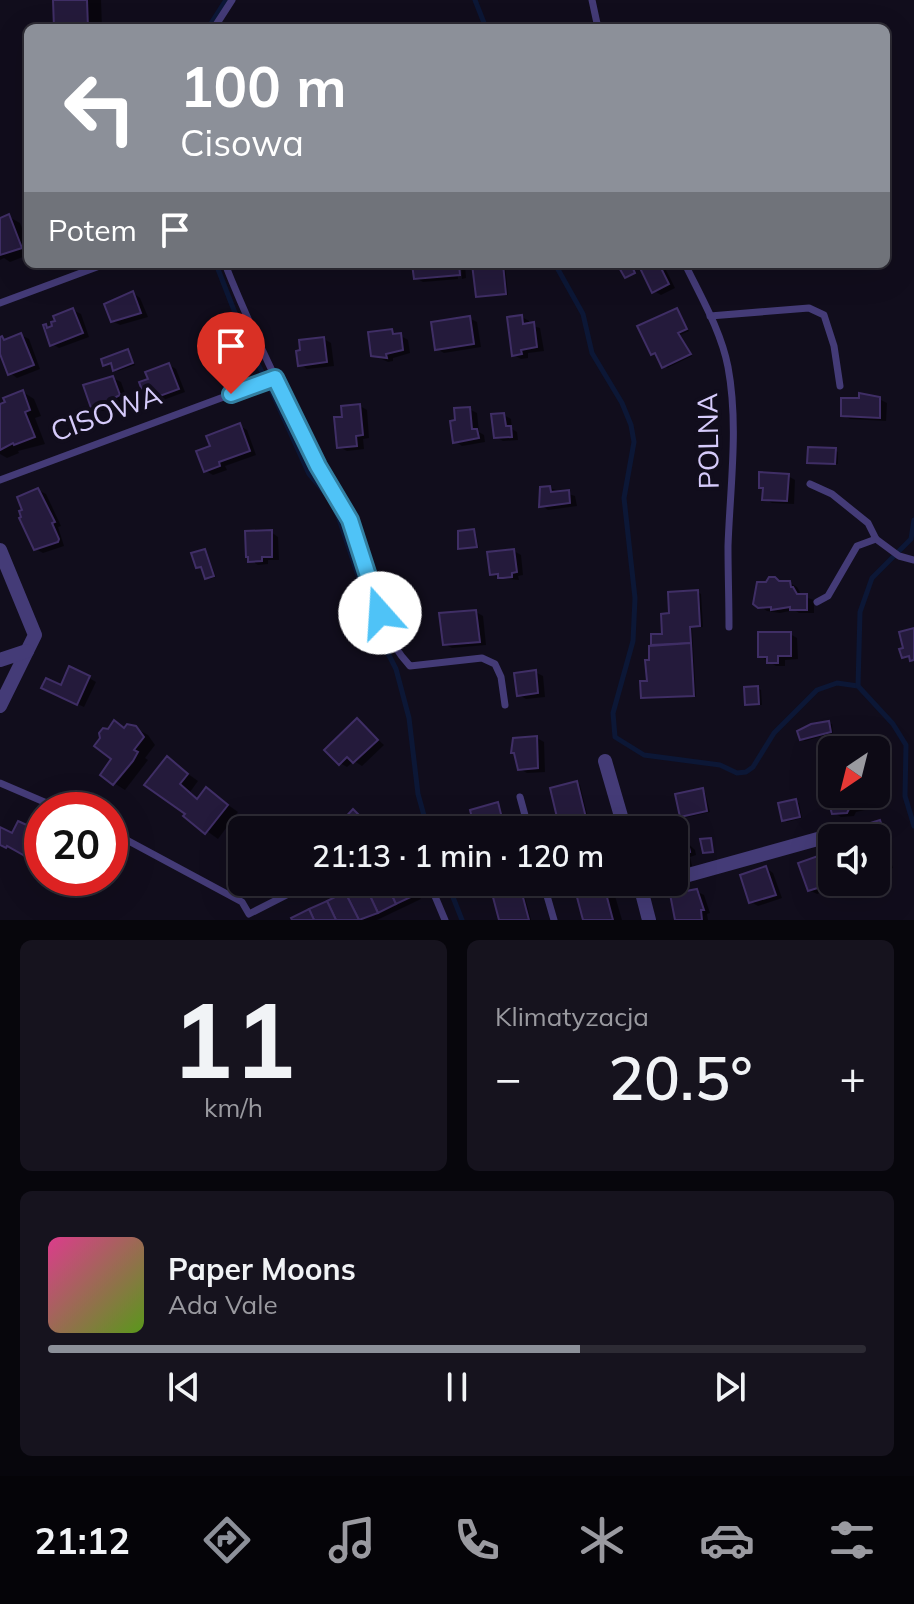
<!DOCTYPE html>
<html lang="pl">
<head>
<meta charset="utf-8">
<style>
  body { margin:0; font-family:Mulish,sans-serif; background:#16131e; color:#f1f3f6; height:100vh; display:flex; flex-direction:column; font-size:30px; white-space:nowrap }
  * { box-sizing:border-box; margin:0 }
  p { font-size:26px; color:#9a9aa0 }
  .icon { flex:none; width:44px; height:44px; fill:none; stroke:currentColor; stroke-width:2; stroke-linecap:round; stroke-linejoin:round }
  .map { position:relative; height:920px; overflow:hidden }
  .sheet { display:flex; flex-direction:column; gap:20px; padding:20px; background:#07060c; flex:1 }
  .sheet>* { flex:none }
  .top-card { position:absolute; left:24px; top:24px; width:866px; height:244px; border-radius:12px; box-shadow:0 8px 32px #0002,0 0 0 2px #2d2b34; background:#8c9099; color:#fff; overflow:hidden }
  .needle { width:52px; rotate:215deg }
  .fabs { position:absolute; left:818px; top:736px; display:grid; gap:16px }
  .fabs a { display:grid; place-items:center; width:72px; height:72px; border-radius:12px; background:#0d0a15; box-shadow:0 8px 32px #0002,0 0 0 2px #2d2b34; font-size:40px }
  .speed { position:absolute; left:24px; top:792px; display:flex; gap:16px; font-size:40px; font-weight:700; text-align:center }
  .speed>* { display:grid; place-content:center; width:104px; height:104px; border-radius:50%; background:#0d0a15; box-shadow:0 8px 32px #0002,0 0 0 2px #2d2b34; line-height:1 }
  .speed .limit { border:12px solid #d22; background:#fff; color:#111 }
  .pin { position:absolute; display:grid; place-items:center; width:68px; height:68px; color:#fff; margin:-82px -34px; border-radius:50% 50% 50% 0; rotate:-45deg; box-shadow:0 0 8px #0007 }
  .pin .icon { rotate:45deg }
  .me { position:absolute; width:88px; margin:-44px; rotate:341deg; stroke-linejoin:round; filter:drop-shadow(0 0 6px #0008) }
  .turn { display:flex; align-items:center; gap:28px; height:168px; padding:0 24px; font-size:36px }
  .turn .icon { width:104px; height:104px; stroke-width:2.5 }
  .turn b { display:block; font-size:56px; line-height:68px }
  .then { display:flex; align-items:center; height:76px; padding:0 24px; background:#0003; gap:16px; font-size:30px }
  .big { font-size:60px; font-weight:600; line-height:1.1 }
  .sheet .tile { flex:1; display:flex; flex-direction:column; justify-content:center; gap:12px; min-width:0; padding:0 28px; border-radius:12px; background:#16131e }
  .sheet .dial { align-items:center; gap:0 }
  .dial b { font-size:104px; line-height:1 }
  .song { display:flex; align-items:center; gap:24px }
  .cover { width:96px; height:96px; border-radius:12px; background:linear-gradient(135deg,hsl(330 70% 55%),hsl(90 70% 35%)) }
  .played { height:8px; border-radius:4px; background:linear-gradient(90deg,#8c9099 65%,#2d2b34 65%) }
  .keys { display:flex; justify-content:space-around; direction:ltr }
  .heat { display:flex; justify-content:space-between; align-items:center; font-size:44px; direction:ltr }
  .sheet .tiles { flex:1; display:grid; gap:20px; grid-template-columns:1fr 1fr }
  .tile:last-child { grid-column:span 2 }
  .trip { position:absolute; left:228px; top:816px; width:460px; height:80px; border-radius:12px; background:#0d0a15; box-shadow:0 8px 32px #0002,0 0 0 2px #2d2b34; font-weight:600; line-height:80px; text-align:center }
  .menu { display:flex; height:128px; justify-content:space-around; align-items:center; background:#050408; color:#9a9aa0 }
  .menu .icon { width:56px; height:56px }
  .menu .current { color:#8c9099 }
  .menu b { font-size:36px; color:#f1f3f6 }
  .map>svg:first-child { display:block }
  .shadow { fill:#0007 }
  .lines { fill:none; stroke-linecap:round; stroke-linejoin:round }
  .stream { stroke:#0c1736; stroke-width:5 }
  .building { fill:#241a3b; stroke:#3f2e65; stroke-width:2 }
  .lane { stroke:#443b77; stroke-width:7 }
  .street { stroke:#443b77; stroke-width:14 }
  .route-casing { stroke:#337fa1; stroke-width:20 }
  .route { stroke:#4fc3f7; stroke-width:14 }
  .labels { text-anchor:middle; stroke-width:8; stroke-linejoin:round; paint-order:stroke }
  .street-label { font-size:28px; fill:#d6cbfb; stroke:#110d1c }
</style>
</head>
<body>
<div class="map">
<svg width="914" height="920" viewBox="0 0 914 920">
  <rect width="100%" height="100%" fill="#110d1c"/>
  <g class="shadow">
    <path d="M55 0H101L102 28H56Z"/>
    <path d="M9 217 20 223 28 243V255L10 262 4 258 0 260V220Z"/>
    <path d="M414 264H457L458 279 423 282 416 278Z"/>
    <path d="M461 264H465L466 278 462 279Z"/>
    <path d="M474 264H505L508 295 478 296Z"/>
    <path d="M641 264H663L675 288 661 295 654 291Z"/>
    <path d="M133 293 140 298 148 317 120 325 112 321Z"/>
    <path d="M73 310 81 314 89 337 59 348 52 344Z"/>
    <path d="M676 310 689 331 680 335 692 356 667 368 658 355 652 354Z"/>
    <path d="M522 317 529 321V325L540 328 544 351 528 353V358L521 359 514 355Z"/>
    <path d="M469 318 477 322 481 347 444 353 437 349Z"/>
    <path d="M392 331 408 340 410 353 393 358V361L388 362 373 355Z"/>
    <path d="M21 335 29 339 40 369 17 378 10 373 0 348V339L6 341Z"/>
    <path d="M324 339 331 343 334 366 307 369 300 364 302 352Z"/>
    <path d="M127 351 135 365 118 371 113 364 105 365Z"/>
    <path d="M169 365 176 369 185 392 155 403 148 399Z"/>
    <path d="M113 378 121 382 127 399 111 407 112 410 100 411 92 406Z"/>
    <path d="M23 392 34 399 41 416 35 418 45 444 18 451 19 453 7 458 0 454V406Z"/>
    <path d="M879 399 887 403 886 421 850 419 843 415Z"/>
    <path d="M360 406 367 410 369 438 363 439 364 449 347 451 339 447 345 419Z"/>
    <path d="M469 409 477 413 479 432 484 435 485 442 462 446 455 441Z"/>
    <path d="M504 415 511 419 512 429 517 432 518 440 503 441 496 437Z"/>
    <path d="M240 426 247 430 256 455 225 466 227 470 213 475 206 471 212 448Z"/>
    <path d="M835 450 838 452V464L812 463Z"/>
    <path d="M788 476 795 480 794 504 772 503 764 498Z"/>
    <path d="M550 488 575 496 577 506 548 510 541 505Z"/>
    <path d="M38 490 46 494 61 526 58 527 64 546 43 553 36 549Z"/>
    <path d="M473 531 476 533 479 548H460Z"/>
    <path d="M271 532 278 537 279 560H268V564L258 565 250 560Z"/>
    <path d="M204 551 207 553 216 577 209 579 203 568 198 567Z"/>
    <path d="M514 551 521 555 523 575 518 576 519 580 499 578 492 574Z"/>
    <path d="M782 583H790L797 587 802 596 814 600V613H799L794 610 780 613 767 611 759 606Z"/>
    <path d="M698 592 701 594 703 627 692 628 696 696 646 699 643 697 649 683 653 636H664L671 615Z"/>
    <path d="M476 612 483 616 486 645 452 648 444 644Z"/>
    <path d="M790 634 797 638 798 659 785 660V666H776L760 656Z"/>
    <path d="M535 672 543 676 545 697 526 699 519 695Z"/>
    <path d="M89 678 96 682 84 707 51 692Z"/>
    <path d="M758 688 761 690 762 705H750L747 703Z"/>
    <path d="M357 721 384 745 362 766 354 761 347 767 340 763Z"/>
    <path d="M829 723 832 724 833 733 805 741 802 739Z"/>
    <path d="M135 728 148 735 155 745 145 758 148 760 125 790 114 783V759L125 729Z"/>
    <path d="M537 738 544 742 545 772 527 773 520 769Z"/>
    <path d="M167 759 198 781 190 792 199 800 207 790 238 812 218 839 186 816Z"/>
    <path d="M832 780V794H860L865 810 856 812 854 816 841 817 833 812 830 800 825 797Z"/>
    <path d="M577 783 580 785 591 830H562Z"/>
    <path d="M702 790 705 792 710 812 684 818 681 816Z"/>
    <path d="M796 801 799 803 802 818 787 822 784 820Z"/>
    <path d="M497 804 500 806 507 830H477Z"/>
    <path d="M880 822 883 824 889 843 880 846 887 850 893 868 876 873V838H870Z"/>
    <path d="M680 836 695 850 696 855 690 857 692 866 674 869V837Z"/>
    <path d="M818 858 826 863 834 889 817 894 809 890Z"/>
    <path d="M766 868 773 873 782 898 758 906 751 902Z"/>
    <path d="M371 882H412L421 899 377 920H291Z"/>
    <path d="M491 882H521L531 920H501Z"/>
    <path d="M575 882H611L622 920H585Z"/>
    <path d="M696 891 704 895 710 913 707 914 708 920H677Z"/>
  </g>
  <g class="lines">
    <g class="stream">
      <path d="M475 0 486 28"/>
      <path d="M208 28 226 0"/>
      <path d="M216 264 244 336 265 378"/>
      <path d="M555 264 583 314 592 353 622 403 631 425 634 442 624 498 635 598 633 641 613 713 615 737 644 755 720 765 737 773 746 772 753 767 774 733 817 690 837 683 858 686 893 724 906 745 905 796 914 826"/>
      <path d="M270 388 309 474 331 500 339 519 377 632 396 669 409 718 418 794 428 830"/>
      <path d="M858 686 860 612 872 578 911 539 914 520"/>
      <path d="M447 882 462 920"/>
    </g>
  </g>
  <g class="building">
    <path d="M53 0H87L88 28H54Z"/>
    <path d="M9 214 22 248 0 255V218Z"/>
    <path d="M412 264H459L460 275 414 279Z"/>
    <path d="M472 264H503L506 294 476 297Z"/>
    <path d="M617 264H631L635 273 625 278Z"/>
    <path d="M638 264H659L669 284 652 293Z"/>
    <path d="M133 291 141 313 111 322 104 304Z"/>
    <path d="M73 308 83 333 50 346 43 325 46 324 47 328 52 326 51 322 55 321 53 316Z"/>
    <path d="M677 308 687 329 678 333 691 354 662 368 655 353 651 355 637 326Z"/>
    <path d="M522 315 523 324 534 322 537 347 521 350 522 354 512 356 507 317Z"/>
    <path d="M470 316 474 344 435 350 431 322Z"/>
    <path d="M392 329 393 334 401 333 403 350 386 354 387 358 371 356 368 332Z"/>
    <path d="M21 333 34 365 8 375 0 354V337L2 336 4 340Z"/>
    <path d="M324 337 327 362 298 366 296 351 300 350 299 340Z"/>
    <path d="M128 349 133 363 113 371 111 363 103 366 101 359Z"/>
    <path d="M169 363 179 389 146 401 139 382 148 379 145 372Z"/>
    <path d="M113 376 120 395 105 403 106 407 99 409 98 405 91 408 83 385Z"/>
    <path d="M23 390 30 410 25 412 35 437 14 445 13 443 0 450V404L5 402 3 398Z"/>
    <path d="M859 393 880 397V418L841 416V398H859Z"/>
    <path d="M360 404 363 435 356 436 357 446 337 448 334 417H342L341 406Z"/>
    <path d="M470 407 472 429H477L479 438 453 443 450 421 455 420 454 408Z"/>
    <path d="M504 413 506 426H511L512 437 494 438 491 414Z"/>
    <path d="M240 423 250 451 219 462 220 466 204 472 196 451 210 446 206 436Z"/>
    <path d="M808 447 836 448 835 464 807 463Z"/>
    <path d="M759 472 789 474 787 501 762 500 763 488H759Z"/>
    <path d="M550 486 551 492 569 490 570 503 539 507 540 487Z"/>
    <path d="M38 488 55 522 52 523 59 539 58 542 34 550 19 518 21 517 19 511 22 510 17 497Z"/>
    <path d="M474 529 477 547 458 549V531Z"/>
    <path d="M272 530V557H262V561L248 562V557H246L245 531Z"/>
    <path d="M205 549 214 576 205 579 201 567 196 568 191 553Z"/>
    <path d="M514 549 517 572 512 573V577L503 578H498V574L490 575 487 552Z"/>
    <path d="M769 577H775L779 581H790L791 587H793L797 594H807V610H790V607L771 610V607L758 608 753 604 757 582H766Z"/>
    <path d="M698 590 700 626 690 627 691 643 651 645V634H662L661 614 669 613 668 592Z"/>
    <path d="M476 610 480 642 443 645 439 613Z"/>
    <path d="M914 628V660L910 661 909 656 902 658 899 649 903 648 899 632Z"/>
    <path d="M758 632H791V656H778V663H767V657H758Z"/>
    <path d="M691 643 694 696 641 698 640 681H647L645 660H649V646Z"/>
    <path d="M69 666 90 676 77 705 41 688 46 678 61 685Z"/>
    <path d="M536 670 538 693 517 696 514 673Z"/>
    <path d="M758 686 759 704 745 705 744 687Z"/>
    <path d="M357 718 378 740 353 763 347 757 339 765 324 750Z"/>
    <path d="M114 720 124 728 127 724 136 726 144 737 134 750 138 752 133 761 113 785 100 775 111 759 94 746 100 738 99 733 103 728 108 729Z"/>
    <path d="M829 721 831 732 800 740 797 731 811 724Z"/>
    <path d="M537 736 538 768 518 770 514 753H511L513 738Z"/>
    <path d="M167 756 188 774 180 784 197 799 206 787 228 805 205 834 183 816 185 814 144 785Z"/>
    <path d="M832 778V794H855L859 806 849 809 847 813 832 814 827 797 823 798 819 782Z"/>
    <path d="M577 781 589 830H560L550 788Z"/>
    <path d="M703 788 707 811 680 817 675 794Z"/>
    <path d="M796 799 800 817 782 821 778 803Z"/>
    <path d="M498 802 505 830H475L470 810Z"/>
    <path d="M353 809 372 828 370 830H347L340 823Z"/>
    <path d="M880 820 887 841 876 845V838H868L864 825Z"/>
    <path d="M18 821 42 832 41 865 7 846 6 848 0 845V827L12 833Z"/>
    <path d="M680 834 682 845 688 843 690 852 684 853 686 862 674 865V835Z"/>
    <path d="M711 838 713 852 703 853 700 839Z"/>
    <path d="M880 844 887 864 876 867V845Z"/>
    <path d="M818 856 827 885 808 891 798 863Z"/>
    <path d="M766 866 776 895 749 903 740 875Z"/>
    <path d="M386 882 396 904 378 913 364 883Z"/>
    <path d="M386 882H408L415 895 396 904Z"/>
    <path d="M489 882H519L529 920H499Z"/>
    <path d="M573 882H603L613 920H583Z"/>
    <path d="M364 883 378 913 359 920 345 892Z"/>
    <path d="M697 889 704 910H701L702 920H675L670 894Z"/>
    <path d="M345 892 359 920H336L327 901Z"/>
    <path d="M327 901 336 920H314L309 909Z"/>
    <path d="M309 909 314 920H292L291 918Z"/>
  </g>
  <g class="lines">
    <g class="lane">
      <path d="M592 0 598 28"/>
      <path d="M214 28 232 0"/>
      <path d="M225 264C251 330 283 393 314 458 325 479 342 498 350 521 367 569 374 628 410 666L482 658 495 664 501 677 505 705"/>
      <path d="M685 264C701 297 721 331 728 367 739 426 730 487 728 546 728 573 729 600 729 627"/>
      <path d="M0 303 105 264"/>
      <path d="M710 316 809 308 824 315 834 346 840 386"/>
      <path d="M0 480 275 378"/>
      <path d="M810 484 832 494 868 523 876 539 899 556 914 560"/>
      <path d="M817 602 828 596 857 546 876 539"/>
      <path d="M0 783 63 810"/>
      <path d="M520 797 529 830"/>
      <path d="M110 831 242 902 249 914 312 882"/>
      <path d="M429 882 445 920"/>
      <path d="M543 882 554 920"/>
    </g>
    <g class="street">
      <path d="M0 550 35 635 0 706"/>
      <path d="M0 660 27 651"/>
      <path d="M605 761 625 830"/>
      <path d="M674 879 850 830"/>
      <path d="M649 920 641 889 664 882"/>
    </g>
  </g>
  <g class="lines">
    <defs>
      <path id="route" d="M231 394 275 378 318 466 350 520 380 613"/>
    </defs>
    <use href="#route" class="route-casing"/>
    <use href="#route" class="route"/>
  </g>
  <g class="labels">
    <g class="street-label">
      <text transform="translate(106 413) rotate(-20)" y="10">CISOWA</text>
      <text transform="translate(708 441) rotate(-91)" y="10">POLNA</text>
    </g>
  </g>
</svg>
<div class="fabs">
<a><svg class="needle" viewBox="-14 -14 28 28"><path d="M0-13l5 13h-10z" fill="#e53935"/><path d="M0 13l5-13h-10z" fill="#9a9aa0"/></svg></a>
<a><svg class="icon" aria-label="sound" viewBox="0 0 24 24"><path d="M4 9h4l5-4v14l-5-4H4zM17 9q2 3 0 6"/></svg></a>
</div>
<div class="speed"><div class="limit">20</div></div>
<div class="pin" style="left:231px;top:394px;background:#d93025"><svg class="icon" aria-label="arrive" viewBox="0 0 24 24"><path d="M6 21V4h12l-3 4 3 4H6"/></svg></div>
<svg class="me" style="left:380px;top:613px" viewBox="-20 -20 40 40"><circle r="19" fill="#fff"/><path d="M0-13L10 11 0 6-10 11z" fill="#4fc3f7"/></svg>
<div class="trip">21:13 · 1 min · 120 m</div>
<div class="top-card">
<div class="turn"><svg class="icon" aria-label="left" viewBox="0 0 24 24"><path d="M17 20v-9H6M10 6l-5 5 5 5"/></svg><div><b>100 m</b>Cisowa</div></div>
<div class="then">Potem<svg class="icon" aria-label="arrive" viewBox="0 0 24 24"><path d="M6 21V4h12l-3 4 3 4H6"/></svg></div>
</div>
</div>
<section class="sheet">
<div class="tiles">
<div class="tile dial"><b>11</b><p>km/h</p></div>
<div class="tile"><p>Klimatyzacja</p>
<div class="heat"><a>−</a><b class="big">20.5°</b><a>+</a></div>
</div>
<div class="tile">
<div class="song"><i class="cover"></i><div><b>Paper Moons</b><p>Ada Vale</p></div></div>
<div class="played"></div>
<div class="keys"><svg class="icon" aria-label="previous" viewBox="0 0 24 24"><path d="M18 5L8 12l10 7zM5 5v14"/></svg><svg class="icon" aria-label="pause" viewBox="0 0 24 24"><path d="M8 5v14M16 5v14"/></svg><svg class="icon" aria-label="next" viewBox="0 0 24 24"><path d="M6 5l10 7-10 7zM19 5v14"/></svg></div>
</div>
</div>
</section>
<nav class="menu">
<b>21:12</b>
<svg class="icon current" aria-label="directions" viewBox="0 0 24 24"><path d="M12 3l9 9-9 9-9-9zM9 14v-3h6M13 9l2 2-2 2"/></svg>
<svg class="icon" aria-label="music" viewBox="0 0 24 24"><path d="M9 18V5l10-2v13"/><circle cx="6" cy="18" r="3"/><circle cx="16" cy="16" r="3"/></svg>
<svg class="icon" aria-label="phone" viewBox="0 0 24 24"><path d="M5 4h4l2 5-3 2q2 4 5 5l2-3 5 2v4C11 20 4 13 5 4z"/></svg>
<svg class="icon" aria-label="climate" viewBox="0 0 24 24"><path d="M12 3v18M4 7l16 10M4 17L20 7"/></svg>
<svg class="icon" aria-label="car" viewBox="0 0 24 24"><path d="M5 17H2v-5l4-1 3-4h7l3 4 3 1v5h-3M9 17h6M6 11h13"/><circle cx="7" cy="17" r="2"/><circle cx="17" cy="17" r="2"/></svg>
<svg class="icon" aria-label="filters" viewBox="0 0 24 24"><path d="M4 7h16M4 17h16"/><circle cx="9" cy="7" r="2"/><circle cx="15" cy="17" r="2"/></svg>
</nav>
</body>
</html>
